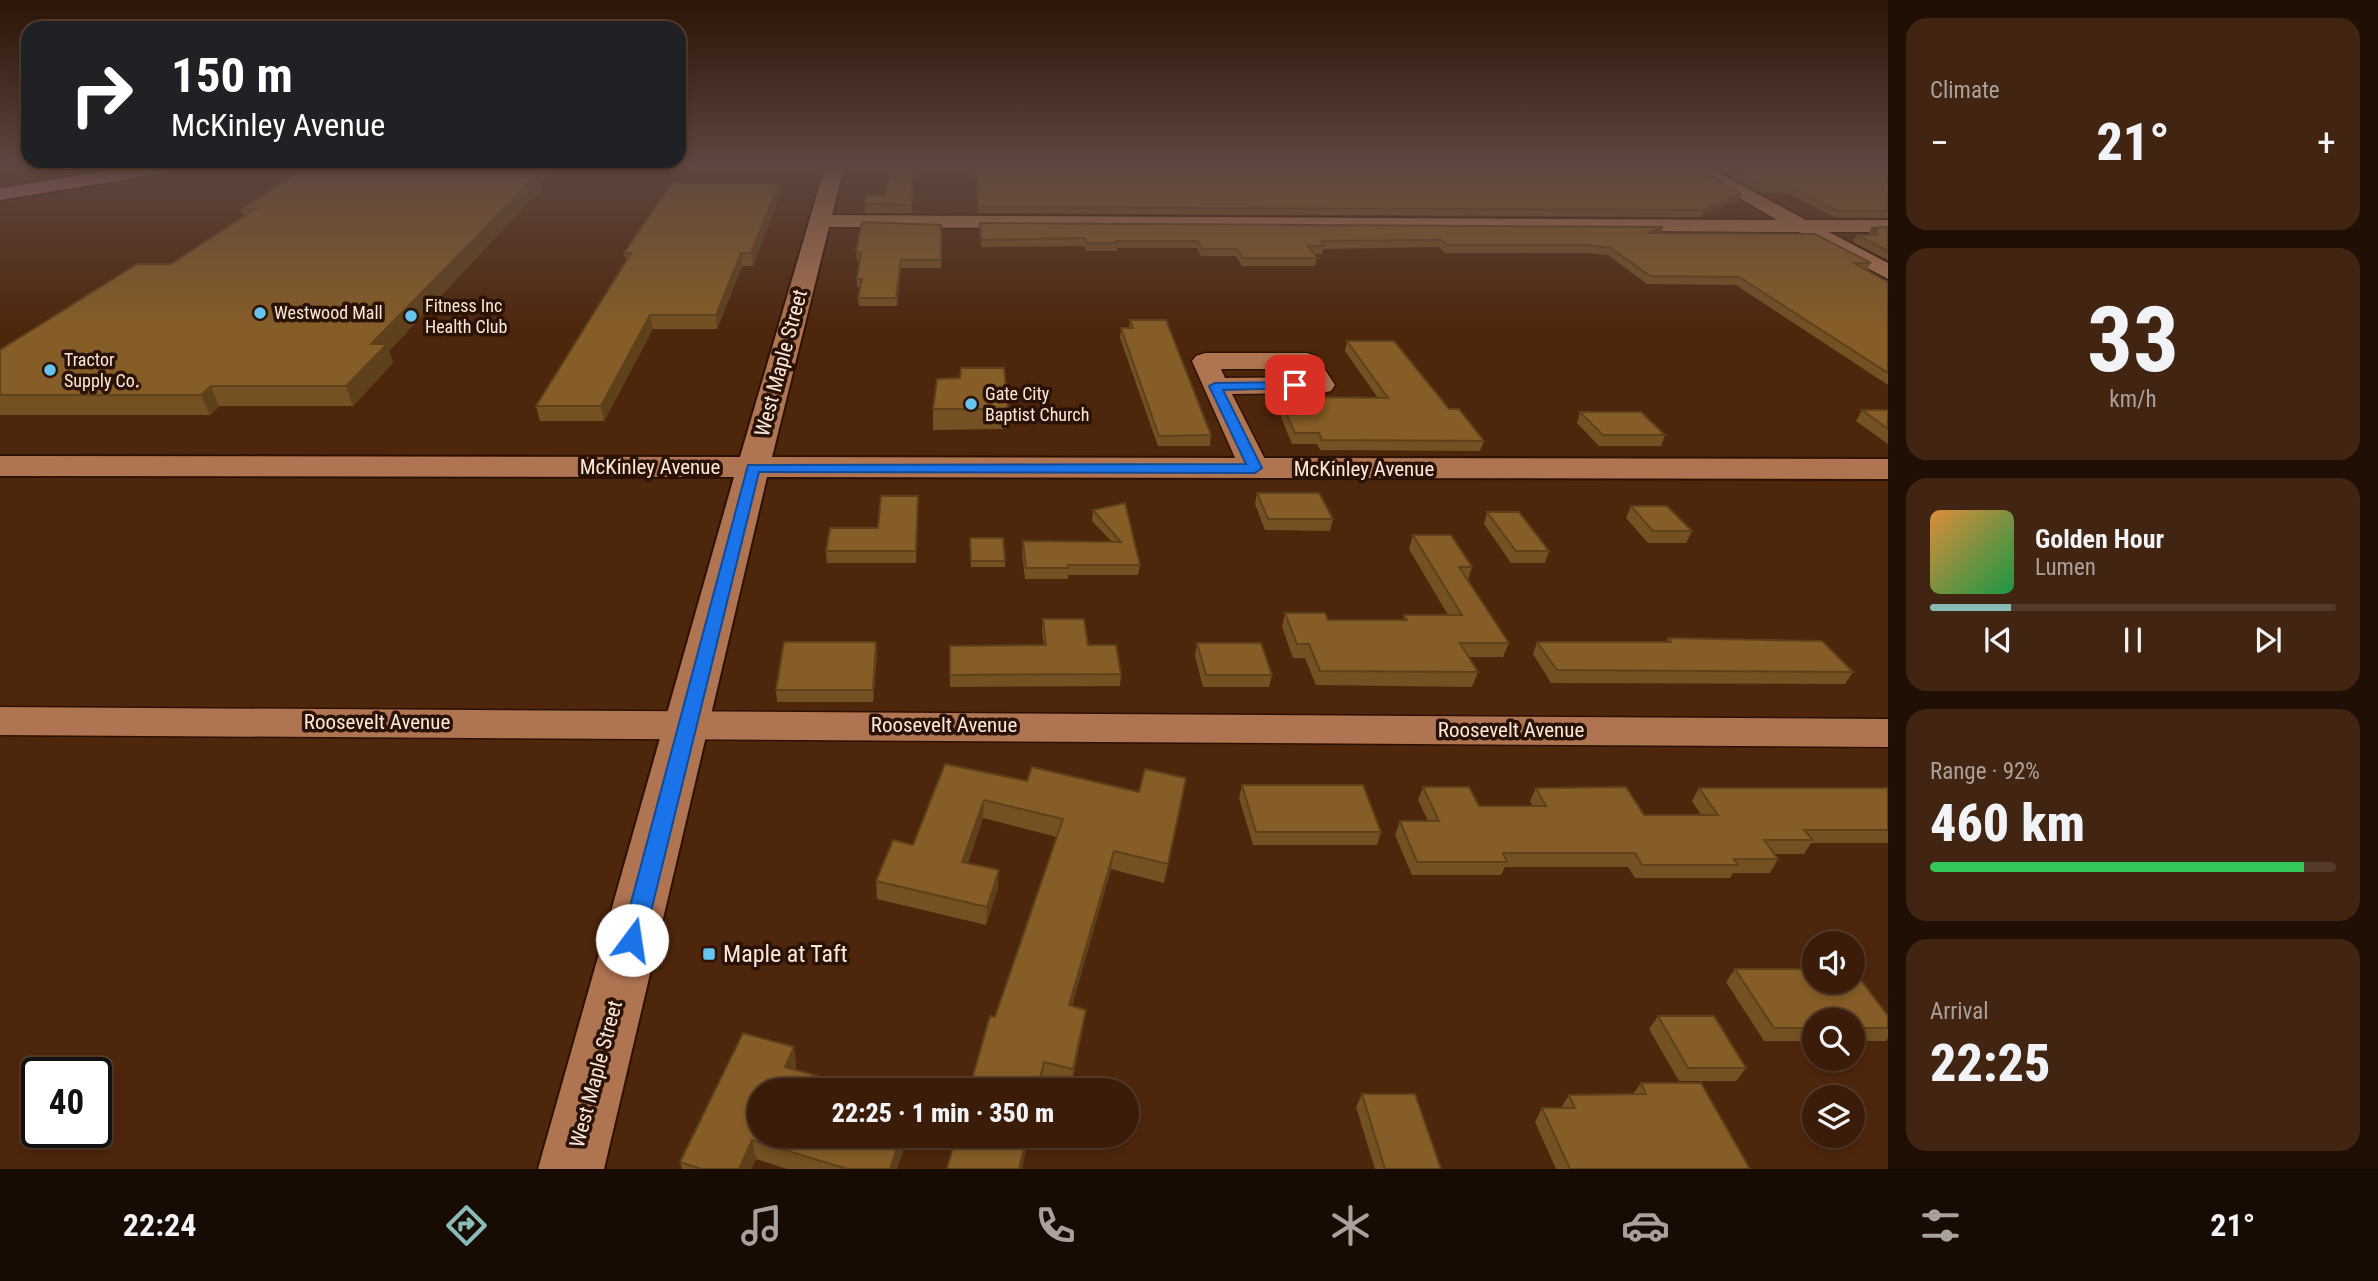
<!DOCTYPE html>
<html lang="en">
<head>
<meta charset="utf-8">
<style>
  body { margin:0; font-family:"Roboto Condensed",sans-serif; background:#412512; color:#f1f3f6; height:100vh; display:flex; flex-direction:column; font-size:26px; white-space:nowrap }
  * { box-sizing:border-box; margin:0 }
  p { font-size:23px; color:#aba19c }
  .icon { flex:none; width:38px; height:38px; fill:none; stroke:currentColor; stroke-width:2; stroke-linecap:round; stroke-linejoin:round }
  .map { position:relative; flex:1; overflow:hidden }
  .sheet { display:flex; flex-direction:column; gap:18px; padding:18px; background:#200f05; width:490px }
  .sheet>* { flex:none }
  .banner { position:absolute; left:21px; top:21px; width:665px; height:147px; border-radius:21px; box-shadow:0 4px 10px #0003,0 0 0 2px #543a2a; background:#202124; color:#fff; overflow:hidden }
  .fabs { position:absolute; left:1802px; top:931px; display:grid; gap:14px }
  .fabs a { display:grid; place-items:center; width:63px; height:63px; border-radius:50%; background:#3a1c09; box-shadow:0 4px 10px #0003,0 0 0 2px #543a2a; font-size:35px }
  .speed { position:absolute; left:21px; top:1057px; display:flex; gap:14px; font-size:35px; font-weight:700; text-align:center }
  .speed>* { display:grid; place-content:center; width:91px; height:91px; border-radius:50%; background:#3a1c09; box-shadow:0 4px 10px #0003,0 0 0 2px #543a2a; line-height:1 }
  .speed .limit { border:4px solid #111; border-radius:10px; background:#fff; color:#111 }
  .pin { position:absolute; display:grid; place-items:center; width:60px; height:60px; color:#fff; margin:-30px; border-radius:14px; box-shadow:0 4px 10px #0006 }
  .me { position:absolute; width:77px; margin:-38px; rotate:14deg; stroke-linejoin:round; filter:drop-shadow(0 0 5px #0008) }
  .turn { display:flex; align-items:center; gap:24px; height:147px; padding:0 35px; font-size:32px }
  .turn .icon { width:91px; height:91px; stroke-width:2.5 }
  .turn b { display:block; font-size:49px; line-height:60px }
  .big { font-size:52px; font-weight:800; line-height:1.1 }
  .sheet .widget { flex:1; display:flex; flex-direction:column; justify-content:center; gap:10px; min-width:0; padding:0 24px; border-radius:21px; background:#412512 }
  .sheet .dial { align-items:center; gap:0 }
  .dial b { font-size:91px; line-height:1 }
  .song { display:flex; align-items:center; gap:21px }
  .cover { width:84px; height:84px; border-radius:10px; background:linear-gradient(135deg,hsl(30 70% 55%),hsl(140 70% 35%)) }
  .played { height:7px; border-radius:4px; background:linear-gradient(90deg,#8bbbb9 20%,#543a2a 20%) }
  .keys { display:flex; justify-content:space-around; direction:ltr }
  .heat { display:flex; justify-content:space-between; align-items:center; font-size:38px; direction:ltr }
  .charge { height:10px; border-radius:5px; background:linear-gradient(90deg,#34c759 92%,#543a2a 0) }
  .trip { position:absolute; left:747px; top:1078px; width:392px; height:70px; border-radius:35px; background:#3a1c09; box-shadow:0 4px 10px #0003,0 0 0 2px #543a2a; font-weight:800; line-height:70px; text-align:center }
  .dock { display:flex; height:112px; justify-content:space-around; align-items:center; background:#170b04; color:#aba19c }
  .dock .icon { width:49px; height:49px }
  .dock .active { color:#8bbbb9 }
  .dock b { font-size:32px; color:#f1f3f6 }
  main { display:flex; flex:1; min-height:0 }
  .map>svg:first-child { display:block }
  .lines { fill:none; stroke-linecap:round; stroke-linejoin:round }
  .minor-casing { stroke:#2d1102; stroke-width:3 }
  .tertiary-casing { stroke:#2d1102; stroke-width:4 }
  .primary-casing { stroke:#2d1102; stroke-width:4 }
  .minor { fill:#af7452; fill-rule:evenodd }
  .tertiary { fill:#af7452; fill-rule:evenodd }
  .primary { fill:#bd737e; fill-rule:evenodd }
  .wall { fill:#745022 }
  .shaded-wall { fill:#5e411b }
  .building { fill:#875d27; stroke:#5e411b; stroke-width:2 }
  .route { fill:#1a73e8; stroke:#114b97; stroke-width:2 }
  .poi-dot { fill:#66c4ef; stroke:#2a1306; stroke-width:2.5 }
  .labels { text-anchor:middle; stroke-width:7; stroke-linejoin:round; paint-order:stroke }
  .far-poi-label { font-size:18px; fill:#fce7dc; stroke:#2a1306; text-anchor:start }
  .street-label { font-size:21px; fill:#fce7dc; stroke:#2a1306 }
  .near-poi-label { font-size:24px; fill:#fce7dc; stroke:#2a1306; text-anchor:start }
</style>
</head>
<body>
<main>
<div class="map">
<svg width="1888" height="1169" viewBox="0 0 1888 1169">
  <rect width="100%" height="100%" fill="#4e260c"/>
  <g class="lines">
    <defs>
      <g id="minor">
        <path d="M1686 167H1708L1806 220H1888V232H1829L1888 263V279L1799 232 820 227 810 221 820 215 1777 220Z"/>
        <path d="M1205 353H1307L1316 356 1335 385 1331 391 1322 393 1232 394 1270 469 1266 475 1255 478 1244 475 1240 469 1192 361 1196 356ZM1221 369H1299L1304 377 1225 378Z"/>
        <path d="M0 707 1888 719V747L0 735Z"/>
      </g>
      <path id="tertiary" d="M825 167H844L772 457 1888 459V479L767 477 604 1169H538L734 477 0 476V456L740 457Z"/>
      <path id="primary" d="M129 167H174L165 173 0 200V188Z"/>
    </defs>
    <use href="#minor" class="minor-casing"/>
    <use href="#tertiary" class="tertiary-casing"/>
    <use href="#primary" class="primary-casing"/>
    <use href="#minor" class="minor"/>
    <use href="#tertiary" class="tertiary"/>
    <use href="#primary" class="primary"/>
  </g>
  <g class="wall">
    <path d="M915 167 912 213H865V204L885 195Z"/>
    <path d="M975 167H1695L1738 200 1699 217 978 213Z"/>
    <path d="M1713 167H1888V218L1834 217 1787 193H1762Z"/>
    <path d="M392 170 541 182 542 188 389 351 393 363 353 406H219L210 415H0V350L171 264 244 217 241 209Z"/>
    <path d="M779 184 780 195 753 266H742L717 329H653L604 421H540L536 406 626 261 624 253Z"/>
    <path d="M980 223 1663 227 1660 233 1871 263 1867 271 1888 282V385L1736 285 1647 284 1608 255 1585 253H1445L1439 247 1323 249 1322 254H1313L1317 258 1315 266H1242L1236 256H1201L1197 248H1117V251H1086L1085 246 981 247Z"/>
    <path d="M941 225V268H901L897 306H859L858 298 860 287H857V279L860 260H857L856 252Z"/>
    <path d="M1888 227V260L1853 242 1857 235H1868L1871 228Z"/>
    <path d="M1130 320 1211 435 1210 446H1158L1120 338 1121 328H1129Z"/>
    <path d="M1347 341 1449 409 1484 441 1480 451 1320 450 1317 444H1292L1281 417 1283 406H1298L1300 397 1378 398 1345 351Z"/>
    <path d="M933 409H1008L1007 429 933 430Z"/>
    <path d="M1862 410H1888V444L1856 421Z"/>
    <path d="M1580 412 1665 435 1661 446H1599L1577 423Z"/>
    <path d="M1257 493 1333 519 1330 531 1265 530 1255 504Z"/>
    <path d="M1125 503 1140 565 1138 575H1068V579H1025L1022 552 1023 541H1111L1092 521 1093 510Z"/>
    <path d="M1631 506 1692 531 1686 543H1648L1626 518Z"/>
    <path d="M918 507 916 563H827L826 551 878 528Z"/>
    <path d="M1487 512 1549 551 1545 563H1511L1484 524Z"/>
    <path d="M1413 535 1472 567 1468 580 1509 643 1503 657H1469L1478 672 1472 687 1316 685 1305 658H1293L1282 627 1285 613 1328 620H1403L1404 615H1448L1409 549Z"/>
    <path d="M970 538 1005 561V567H971Z"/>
    <path d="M1043 619 1121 674 1120 686 950 687V646L1044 645 1042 631Z"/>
    <path d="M1668 638 1853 672 1845 684 1551 683 1533 654 1537 642H1666Z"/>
    <path d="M876 642 877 654 873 702H777L776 690Z"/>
    <path d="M1197 643 1272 675 1269 687H1203L1195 656Z"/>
    <path d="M945 764 1027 781 1183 797 1164 883 1111 869 1072 1006 1083 1028 1071 1088 1042 1080 1040 1090H969L1057 837 983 818 968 863 998 888 986 925 877 899 876 881 913 845Z"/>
    <path d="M1242 785 1381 832 1377 845H1253L1239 798Z"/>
    <path d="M1423 787 1479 806H1533L1530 801 1536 788 1644 815H1701L1692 801 1699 788H1888V843H1811L1804 854H1774L1778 859 1770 873H1733L1730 878H1635L1628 867H1505L1501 875H1412L1395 835 1400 821H1428L1418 800Z"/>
    <path d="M1735 969 1888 1016V1038L1886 1041H1853V1020H1815V1041H1764L1726 982Z"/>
    <path d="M1658 1016 1746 1068 1736 1081H1679L1649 1029Z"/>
    <path d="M794 1047 796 1067 760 1136H908L897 1169H787L756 1159 751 1169H682L680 1162Z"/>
    <path d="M1641 1083 1750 1169H1556L1535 1122 1542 1108H1561L1569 1095 1633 1094Z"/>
    <path d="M1362 1094 1441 1169H1375L1356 1107Z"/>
  </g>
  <g class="shaded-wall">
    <path d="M539 167H555L541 182 542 188 389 351 393 363 353 406 346 386 371 344Z"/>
    <path d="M779 184 780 195 753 266 751 253Z"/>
    <path d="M1741 194 1738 200 1699 217 1702 210Z"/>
    <path d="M1663 227 1660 234 1648 233Z"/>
    <path d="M741 253 742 266 717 329 716 315Z"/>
    <path d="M901 260V268L897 306 896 298Z"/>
    <path d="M650 315 653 329 604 421 601 406Z"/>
    <path d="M211 386 219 406 210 415 201 395Z"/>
    <path d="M876 642 877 654 873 702V690Z"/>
    <path d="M984 800 983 818 962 880V862Z"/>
    <path d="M1114 851 1111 869 1067 1024 1069 1005Z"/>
    <path d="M999 870 998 888 986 925 987 907Z"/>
    <path d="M1086 1010 1083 1028 1071 1088 1073 1069Z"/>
    <path d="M794 1047 796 1067 788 1086 785 1067Z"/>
    <path d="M1044 1062 1042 1080 1040 1090H1037Z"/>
    <path d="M901 1136H908L897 1169H890Z"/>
    <path d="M1027 1136H1029L1022 1169H1019Z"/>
    <path d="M752 1140 756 1159 751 1169H739Z"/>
  </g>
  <g class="building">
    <path d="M395 167H539L532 173H539L371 344H387L346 386H211L201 395H0V350L137 264H171L255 209H241L303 170H392Z"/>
    <path d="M891 167H914L911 205 865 204 866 195H885Z"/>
    <path d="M975 167H1696L1741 194 1702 210 978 207Z"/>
    <path d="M1727 167H1888V211H1837L1790 187H1764Z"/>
    <path d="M671 184H779L751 253H741L716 315H650L601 406H536L631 253H624Z"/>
    <path d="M862 222 941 225V260H901L896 298H858L862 279H857L861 252H856Z"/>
    <path d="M980 223 1663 227 1648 233 1815 234 1871 263H1854L1888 282V373L1739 277 1650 276 1611 248 1588 245H1447L1441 240 1320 241 1324 246H1308L1317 258H1243L1237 249H1202L1198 241H1117V243H1087L1085 238 981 240Z"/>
    <path d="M1888 227V251L1857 235H1879L1871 231H1878L1871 228Z"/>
    <path d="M1130 320H1166L1211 435 1159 436 1121 328H1133Z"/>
    <path d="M1347 341H1394L1449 409H1459L1484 441 1322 440 1319 433H1295L1283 406 1304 407 1300 397 1388 398Z"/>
    <path d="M961 368H1004L1008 409H933L937 379 960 378Z"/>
    <path d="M1862 410H1888V429Z"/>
    <path d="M1580 412H1641L1665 435H1603Z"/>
    <path d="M1257 493H1319L1333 519H1268Z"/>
    <path d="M881 496H918L916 551H826L830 528H878Z"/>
    <path d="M1125 503 1140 565H1068V568H1026L1023 541 1121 542 1093 510Z"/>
    <path d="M1631 506H1667L1692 531H1653Z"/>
    <path d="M1487 512H1519L1549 551H1516Z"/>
    <path d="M1413 535H1451L1472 567H1459L1509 643H1460L1478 672 1320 671 1309 644H1297L1285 613H1325L1328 620H1407L1404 615H1462Z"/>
    <path d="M970 538H1003L1005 561H971Z"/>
    <path d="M1043 619H1084L1088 645H1116L1121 674 950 675V646L1046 645Z"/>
    <path d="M1668 638 1822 641 1853 672 1557 670 1537 642H1671Z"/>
    <path d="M784 642H876L873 690H776Z"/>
    <path d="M1197 643H1261L1272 675H1206Z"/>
    <path d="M945 764 1027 781 1032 767 1139 792 1145 769 1186 778 1168 864 1114 851 1069 1005 1086 1010 1073 1069 1044 1062 1037 1090H969L990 1016 995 1017 1063 819 984 800 962 862 999 870 987 907 876 881 893 840 913 845Z"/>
    <path d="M1242 785H1363L1381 832H1256Z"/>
    <path d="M1423 787H1469L1479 806H1546L1536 788 1626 787 1644 815H1718L1699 788H1888V830H1804L1813 840H1764L1778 859H1734L1738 865H1642L1635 853H1503L1507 862H1417L1400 821H1439Z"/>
    <path d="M1735 969H1815V982H1853V970L1888 1016V1028H1853V1020H1815V1028H1774Z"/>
    <path d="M1658 1016H1714L1746 1068H1688Z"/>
    <path d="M743 1033 794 1047 785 1067 868 1090H760V1136H901L890 1169H847L752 1140 739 1169H701L680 1162Z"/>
    <path d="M1641 1083H1701L1750 1169H1570L1542 1108H1575L1569 1095 1646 1094Z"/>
    <path d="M1362 1094H1415L1441 1169H1385Z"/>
    <path d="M956 1136H1027L1019 1169H947Z"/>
  </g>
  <linearGradient id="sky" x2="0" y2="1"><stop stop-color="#2b1507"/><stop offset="0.5" stop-color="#5d4740"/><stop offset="1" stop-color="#5d4740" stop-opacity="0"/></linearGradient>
  <rect width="1888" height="331" fill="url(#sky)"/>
  <path class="route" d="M1295 382 1299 383V388L1223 390 1262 468 1255 473 759 472 644 940 640 947 632 950 624 947 621 940 748 465 1246 464 1209 386 1215 383Z"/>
  <g class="poi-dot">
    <circle cx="260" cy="313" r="7"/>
    <circle cx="411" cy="316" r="7"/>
    <circle cx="50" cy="370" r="7"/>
    <circle cx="971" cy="404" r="7"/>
    <rect x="702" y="947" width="14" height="14" rx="3.5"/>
  </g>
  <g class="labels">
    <g class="far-poi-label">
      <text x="425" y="312">Fitness Inc<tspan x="425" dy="21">Health Club</tspan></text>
      <text x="274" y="319">Westwood Mall</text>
      <text x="64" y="366">Tractor<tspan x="64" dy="21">Supply Co.</tspan></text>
      <text x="985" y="400">Gate City<tspan x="985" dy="21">Baptist Church</tspan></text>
    </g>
    <g class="street-label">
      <text transform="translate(781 363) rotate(-75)" y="7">West Maple Street</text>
      <text x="650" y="474">McKinley Avenue</text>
      <text x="1364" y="476">McKinley Avenue</text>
      <text x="377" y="729">Roosevelt Avenue</text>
      <text x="944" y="732">Roosevelt Avenue</text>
      <text x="1511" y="737">Roosevelt Avenue</text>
      <text transform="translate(596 1074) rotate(-75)" y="7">West Maple Street</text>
    </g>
    <g class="near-poi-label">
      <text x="723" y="962">Maple at Taft</text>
    </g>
  </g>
</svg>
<div class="fabs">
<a><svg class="icon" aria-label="sound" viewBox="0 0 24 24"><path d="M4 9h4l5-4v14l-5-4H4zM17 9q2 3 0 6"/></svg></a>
<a><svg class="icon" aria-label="search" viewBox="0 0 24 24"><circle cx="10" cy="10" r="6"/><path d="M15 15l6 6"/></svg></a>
<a><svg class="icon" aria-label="layers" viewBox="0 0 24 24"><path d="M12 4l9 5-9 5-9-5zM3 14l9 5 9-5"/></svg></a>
</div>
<div class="speed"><div class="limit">40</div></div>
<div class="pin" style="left:1295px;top:385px;background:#d93025"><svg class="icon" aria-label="arrive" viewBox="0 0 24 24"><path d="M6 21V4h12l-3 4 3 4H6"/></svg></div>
<svg class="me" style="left:632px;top:940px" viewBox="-20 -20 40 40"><circle r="19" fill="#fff"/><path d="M0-13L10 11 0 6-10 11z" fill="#1a73e8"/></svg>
<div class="trip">22:25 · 1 min · 350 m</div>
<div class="banner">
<div class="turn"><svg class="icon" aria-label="right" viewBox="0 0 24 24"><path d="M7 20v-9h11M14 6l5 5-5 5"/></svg><div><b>150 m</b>McKinley Avenue</div></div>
</div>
</div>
<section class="sheet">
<div class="widget"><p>Climate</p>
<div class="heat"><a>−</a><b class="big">21°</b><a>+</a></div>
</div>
<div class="widget dial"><b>33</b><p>km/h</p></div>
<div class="widget">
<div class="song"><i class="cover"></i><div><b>Golden Hour</b><p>Lumen</p></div></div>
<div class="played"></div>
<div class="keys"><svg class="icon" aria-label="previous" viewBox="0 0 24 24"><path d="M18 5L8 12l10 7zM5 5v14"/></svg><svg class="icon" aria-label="pause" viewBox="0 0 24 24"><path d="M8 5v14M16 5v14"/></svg><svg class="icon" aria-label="next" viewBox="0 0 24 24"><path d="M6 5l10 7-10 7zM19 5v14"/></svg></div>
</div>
<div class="widget"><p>Range · 92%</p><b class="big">460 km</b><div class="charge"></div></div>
<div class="widget"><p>Arrival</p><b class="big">22:25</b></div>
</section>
</main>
<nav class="dock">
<b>22:24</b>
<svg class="icon active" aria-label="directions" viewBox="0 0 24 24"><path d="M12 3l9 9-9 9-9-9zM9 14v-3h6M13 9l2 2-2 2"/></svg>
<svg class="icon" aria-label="music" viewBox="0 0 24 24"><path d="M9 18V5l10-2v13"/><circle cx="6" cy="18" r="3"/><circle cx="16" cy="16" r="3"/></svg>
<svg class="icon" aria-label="phone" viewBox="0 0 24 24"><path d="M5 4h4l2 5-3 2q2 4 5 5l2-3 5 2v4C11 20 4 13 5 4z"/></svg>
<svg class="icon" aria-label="climate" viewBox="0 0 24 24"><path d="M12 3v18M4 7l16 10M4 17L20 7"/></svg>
<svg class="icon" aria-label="car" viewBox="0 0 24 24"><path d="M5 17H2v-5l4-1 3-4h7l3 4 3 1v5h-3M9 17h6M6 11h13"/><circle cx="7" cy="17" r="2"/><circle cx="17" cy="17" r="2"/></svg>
<svg class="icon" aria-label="filters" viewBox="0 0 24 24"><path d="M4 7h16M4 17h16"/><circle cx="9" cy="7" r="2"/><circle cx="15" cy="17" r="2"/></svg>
<b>21°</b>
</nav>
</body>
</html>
